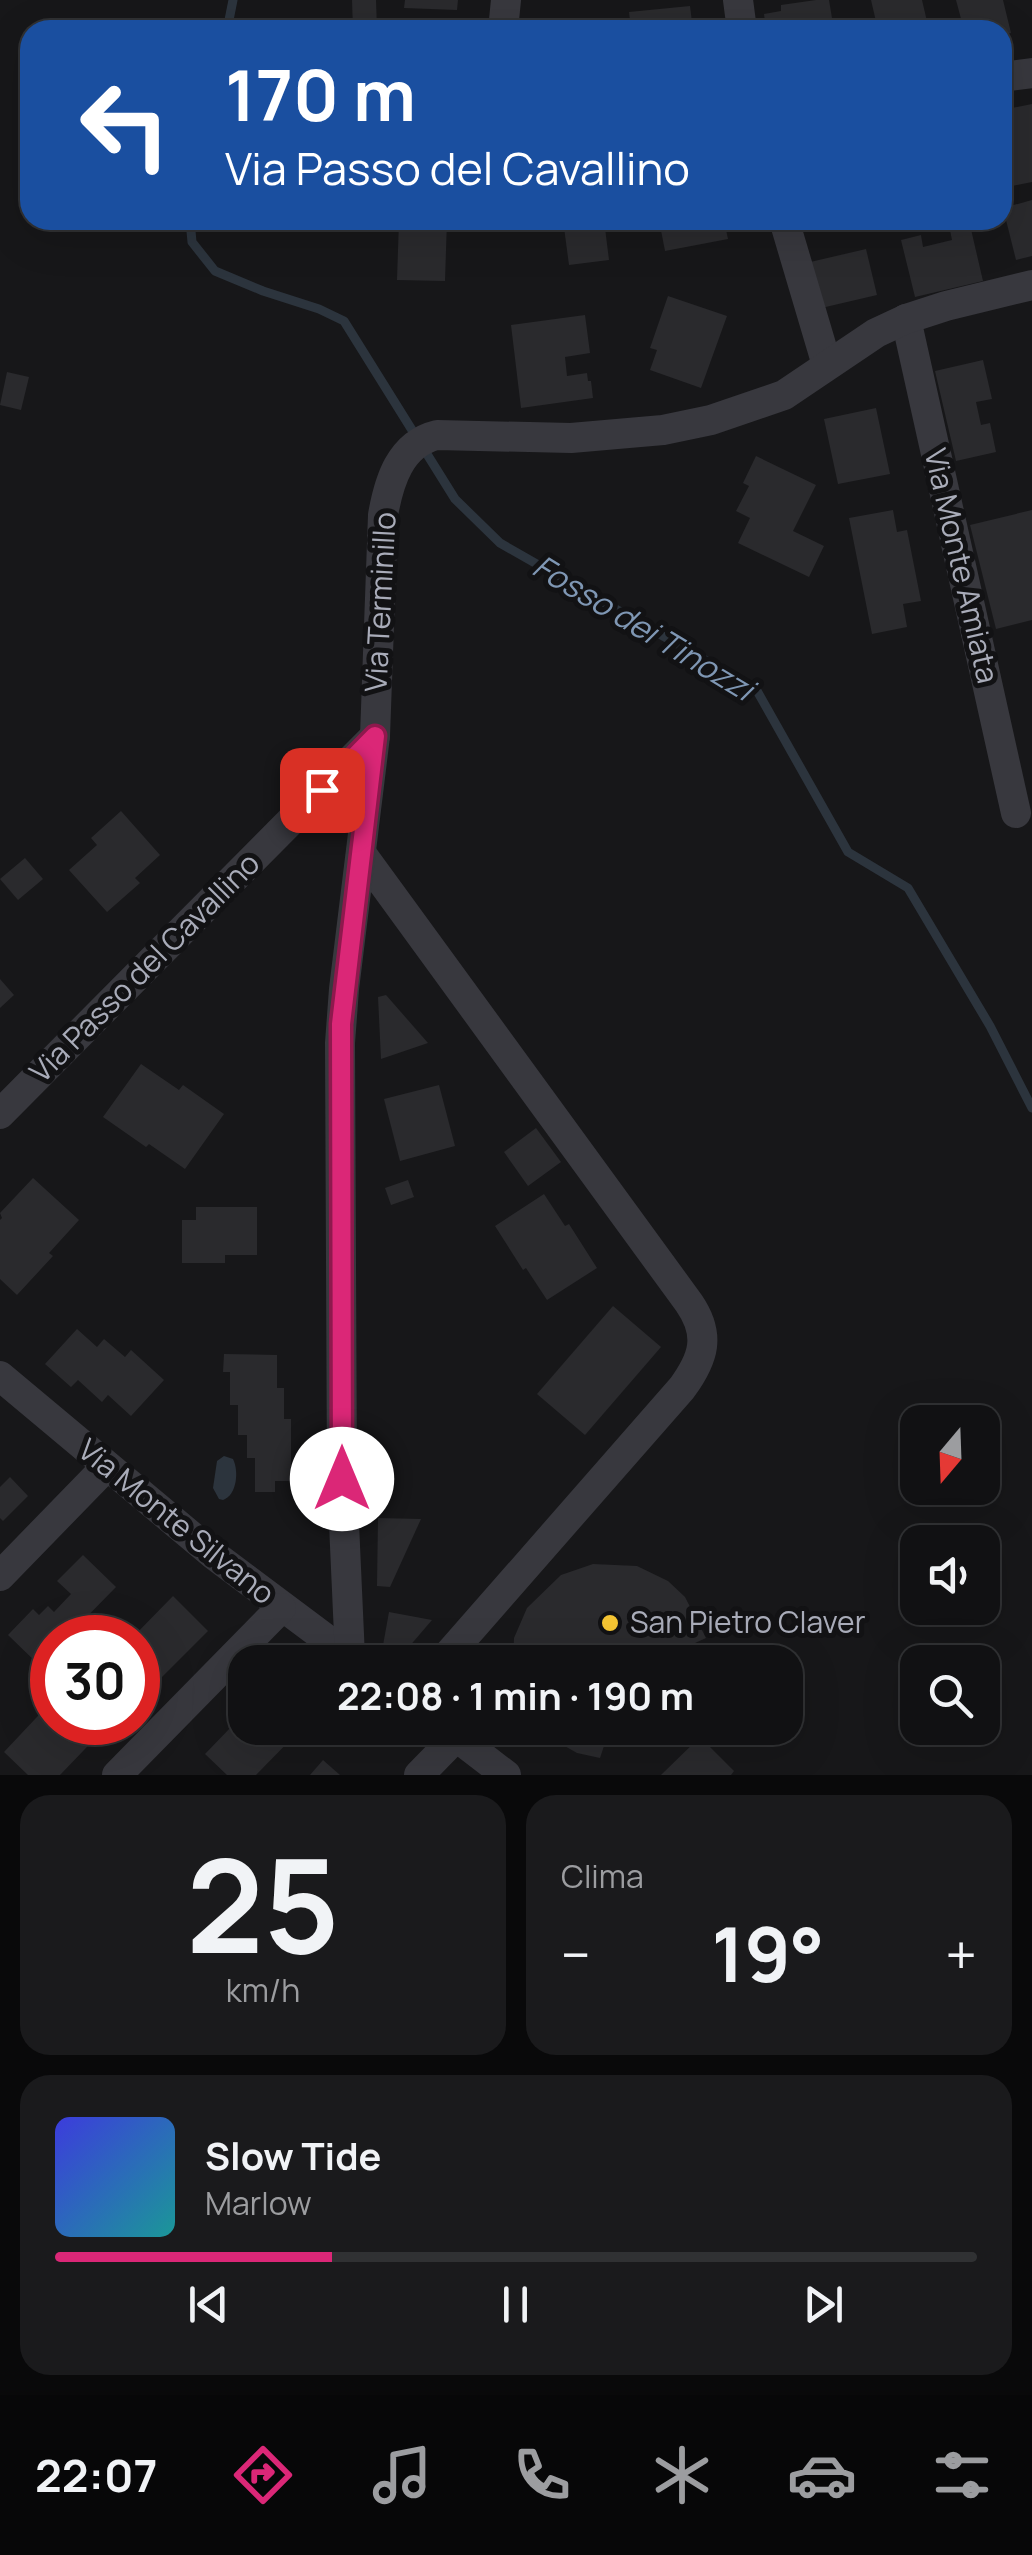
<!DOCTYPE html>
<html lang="it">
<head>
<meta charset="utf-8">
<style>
  body { margin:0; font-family:Manrope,sans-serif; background:#1a1a1c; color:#f1f3f6; height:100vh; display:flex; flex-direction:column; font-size:38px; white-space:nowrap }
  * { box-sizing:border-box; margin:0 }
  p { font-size:32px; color:#9c9da0 }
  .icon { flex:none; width:55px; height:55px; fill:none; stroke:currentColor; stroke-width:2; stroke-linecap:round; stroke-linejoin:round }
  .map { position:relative; height:1775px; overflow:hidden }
  .drawer { display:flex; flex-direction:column; gap:20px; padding:20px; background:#09090a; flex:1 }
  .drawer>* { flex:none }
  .hud { position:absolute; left:20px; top:20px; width:992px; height:210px; border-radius:30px; box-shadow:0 10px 40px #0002,0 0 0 2px #303133; background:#1a4fa0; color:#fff; overflow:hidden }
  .needle { width:65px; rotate:199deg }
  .controls { position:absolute; left:900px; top:1405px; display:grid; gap:20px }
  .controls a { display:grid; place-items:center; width:100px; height:100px; border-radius:20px; background:#111113; box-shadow:0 10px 40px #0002,0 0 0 2px #303133; font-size:50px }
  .speed { position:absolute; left:30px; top:1615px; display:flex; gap:20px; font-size:50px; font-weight:700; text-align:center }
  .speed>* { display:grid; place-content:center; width:130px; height:130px; border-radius:50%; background:#111113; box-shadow:0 10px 40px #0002,0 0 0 2px #303133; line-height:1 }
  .speed .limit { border:15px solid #d22; background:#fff; color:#111 }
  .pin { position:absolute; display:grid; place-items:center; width:85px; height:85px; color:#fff; margin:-42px; border-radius:20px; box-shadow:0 5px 15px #0006 }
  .me { position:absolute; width:110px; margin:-55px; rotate:0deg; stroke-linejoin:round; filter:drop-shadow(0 0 8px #0008) }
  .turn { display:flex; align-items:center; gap:35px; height:210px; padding:0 40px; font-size:45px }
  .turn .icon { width:130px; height:130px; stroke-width:2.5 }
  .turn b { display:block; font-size:70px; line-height:85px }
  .big { font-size:75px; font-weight:700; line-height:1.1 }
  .drawer .tile { flex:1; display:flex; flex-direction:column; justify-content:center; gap:15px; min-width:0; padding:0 35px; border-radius:30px; background:#1a1a1c }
  .drawer .dial { align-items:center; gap:0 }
  .dial b { font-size:130px; line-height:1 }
  .song { display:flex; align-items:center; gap:30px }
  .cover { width:120px; height:120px; border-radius:15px; background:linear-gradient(135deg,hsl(240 70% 55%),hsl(180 70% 35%)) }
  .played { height:10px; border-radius:5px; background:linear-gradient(90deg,#db2777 30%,#303133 30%) }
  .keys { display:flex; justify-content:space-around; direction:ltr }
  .heat { display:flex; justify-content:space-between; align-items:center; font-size:55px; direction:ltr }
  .drawer .tiles { flex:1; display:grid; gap:20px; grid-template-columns:1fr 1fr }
  .tile:last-child { grid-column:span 2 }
  .trip { position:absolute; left:228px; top:1645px; width:575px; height:100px; border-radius:30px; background:#111113; box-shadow:0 10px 40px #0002,0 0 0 2px #303133; font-weight:700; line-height:100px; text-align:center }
  .tabs { display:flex; height:160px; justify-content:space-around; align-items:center; background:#070708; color:#9c9da0 }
  .tabs .icon { width:70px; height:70px }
  .tabs .on { color:#db2777 }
  .tabs b { font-size:45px; color:#f1f3f6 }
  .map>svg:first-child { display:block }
  .water { fill:#2c343d }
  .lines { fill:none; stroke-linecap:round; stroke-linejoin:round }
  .stream { stroke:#2c343d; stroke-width:9 }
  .building { fill:#2a2a2d }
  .minor { stroke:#38383e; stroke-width:30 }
  .route-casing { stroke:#8e194d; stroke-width:25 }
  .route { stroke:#db2777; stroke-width:18 }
  .poi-dot { fill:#f4c433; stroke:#121214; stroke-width:4 }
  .labels { text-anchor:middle; stroke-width:10; stroke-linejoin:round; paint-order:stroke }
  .street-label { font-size:30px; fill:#a9acb9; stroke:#121214 }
  .poi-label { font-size:30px; fill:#a9acb9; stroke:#121214; text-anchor:start }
  .water-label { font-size:32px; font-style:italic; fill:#7f97b4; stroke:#121214 }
</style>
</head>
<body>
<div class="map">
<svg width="1032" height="1775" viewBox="0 0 1032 1775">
  <rect width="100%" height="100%" fill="#171719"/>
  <path class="water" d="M224 1456 233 1459C239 1471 237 1495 223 1500L219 1499 213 1488 217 1461Z"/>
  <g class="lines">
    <g class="stream">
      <path d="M227 30 233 0"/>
      <path d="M190 220 192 242 215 271 263 291 319 309 344 321 455 499 500 543 756 689 848 852 908 888 990 1026 1032 1108"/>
    </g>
  </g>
  <g class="building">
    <path d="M352 0H376L377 29 353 30Z"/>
    <path d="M405 0H458L457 10 404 8Z"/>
    <path d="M816 0H829L834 30H766L764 14 781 11V5Z"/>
    <path d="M871 0H922L929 30H878Z"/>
    <path d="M956 0H1003L1011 33 1002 35V30H964Z"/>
    <path d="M690 6 693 30H631L629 12Z"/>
    <path d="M1032 104V182L1002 188V110Z"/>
    <path d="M1032 200V256L1016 260 1003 208Z"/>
    <path d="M399 220H447L445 281 397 280Z"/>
    <path d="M563 220H604L609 260 569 265Z"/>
    <path d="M659 220H724L728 239 665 251Z"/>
    <path d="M970 225 983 281 915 297 901 240 921 235 923 247 952 240 950 230Z"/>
    <path d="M866 249 877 295 817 309 806 263Z"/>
    <path d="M668 296 727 316 701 388 650 370 657 350 650 348Z"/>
    <path d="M585 315 590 353 565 357 567 376 587 373 588 381H591L593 398 521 408 511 325Z"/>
    <path d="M983 360 992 399 976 402 981 425 990 423 996 452 956 461 935 371Z"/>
    <path d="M7 372 29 377 21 410 0 405Z"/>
    <path d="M876 408 890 474 838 484 824 419Z"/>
    <path d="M756 456 816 485 793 531 824 546 809 577 738 543 750 518 736 511 749 486 743 483Z"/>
    <path d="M893 510 897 532 907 530 921 601 903 604 907 627 872 634 849 518Z"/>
    <path d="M1032 510V620L996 629 970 525Z"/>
    <path d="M121 811 160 855 135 878 140 883 107 912 69 870 97 845 91 838Z"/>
    <path d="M25 858 43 879 18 900 0 879Z"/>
    <path d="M0 979 14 995 0 1008Z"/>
    <path d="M386 995 428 1043 381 1059 378 997Z"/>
    <path d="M141 1064 179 1090 183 1085 224 1114 185 1169 149 1144 146 1147 103 1117Z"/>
    <path d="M439 1085 455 1146 400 1161 384 1099Z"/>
    <path d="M536 1128 561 1162 528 1186 504 1152Z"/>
    <path d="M33 1178 79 1220 49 1253 53 1256 17 1295 0 1279V1220L2 1218 0 1213Z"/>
    <path d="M408 1180 414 1197 391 1205 385 1188Z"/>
    <path d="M544 1194 565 1226 569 1224 597 1268 547 1300 526 1268 523 1270 495 1226Z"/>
    <path d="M196 1207H257V1255H225V1263H182V1220H196Z"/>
    <path d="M613 1306 661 1347 585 1435 537 1394Z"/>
    <path d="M77 1329 97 1347 104 1339 125 1357 131 1350 164 1380 131 1416 108 1395 102 1402 78 1380 71 1387 45 1364Z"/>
    <path d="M224 1354 277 1355V1388H284V1419H291V1481H275V1492H255V1458H247V1435H238V1405H230V1372H223Z"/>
    <path d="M10 1477 28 1496 3 1521 0 1518V1487Z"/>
    <path d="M378 1518 421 1519 390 1587 377 1586Z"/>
    <path d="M83 1555 116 1587 66 1638H52V1651L39 1665 8 1635 33 1609 39 1615 48 1606 54 1612 71 1594 57 1581Z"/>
    <path d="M593 1564 637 1566 668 1581 685 1597 706 1638 658 1660V1662H513L514 1638 527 1608 561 1575Z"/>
    <path d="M173 1596 208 1631 157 1682 138 1663V1638H132Z"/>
    <path d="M389 1612 432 1620 396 1662H380Z"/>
    <path d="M52 1701V1722H107L109 1724 60 1775H28L4 1752Z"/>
    <path d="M245 1705V1728H302L256 1775H227L205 1754 232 1726 229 1722Z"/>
    <path d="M539 1728H610L600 1758 577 1753 547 1736Z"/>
    <path d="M700 1737 734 1771 731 1775H661Z"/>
    <path d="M323 1760 340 1775H310Z"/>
  </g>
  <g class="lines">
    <g class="minor">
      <path d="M738 0 742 30"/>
      <path d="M503 30 506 0"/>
      <path d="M1002 77 1032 73"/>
      <path d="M784 220 827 365"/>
      <path d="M906 319 1016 813"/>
      <path d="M361 853 689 1303C711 1335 704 1358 682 1388L442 1662"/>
      <path d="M0 1114 375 736"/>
      <path d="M0 1376 214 1555 357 1662"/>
      <path d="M0 1576 107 1466"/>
      <path d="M350 1657 342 1479 340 1043 344 989 375 736 383 515C389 481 400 444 437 435L571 438 663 430 711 420 784 395 876 333 906 319 946 306 1032 285"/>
      <path d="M445 1728 506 1775"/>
      <path d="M117 1775 281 1608"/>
      <path d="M419 1775 457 1736"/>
    </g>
  </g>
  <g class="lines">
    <defs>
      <path id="route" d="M322 790 375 736 341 1024 342 1479"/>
    </defs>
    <use href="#route" class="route-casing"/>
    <use href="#route" class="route"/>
  </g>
  <circle class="poi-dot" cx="610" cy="1623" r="10"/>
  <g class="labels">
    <g class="street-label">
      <text transform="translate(961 566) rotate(77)" y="10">Via Monte Amiata</text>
      <text transform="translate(381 602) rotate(-87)" y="10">Via Terminillo</text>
      <text transform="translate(145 968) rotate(-45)" y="10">Via Passo del Cavallino</text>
      <text transform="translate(176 1522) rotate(39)" y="10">Via Monte Silvano</text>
    </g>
    <g class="poi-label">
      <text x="630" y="1633">San Pietro Claver</text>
    </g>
    <g class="water-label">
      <text transform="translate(643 628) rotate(31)" y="11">Fosso dei Tinozzi</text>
    </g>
  </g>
</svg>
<div class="controls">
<a><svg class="needle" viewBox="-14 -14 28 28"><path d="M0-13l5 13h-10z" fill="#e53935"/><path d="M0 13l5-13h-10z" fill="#9c9da0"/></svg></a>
<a><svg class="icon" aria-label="sound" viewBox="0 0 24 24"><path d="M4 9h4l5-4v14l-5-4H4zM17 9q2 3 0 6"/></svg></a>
<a><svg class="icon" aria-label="search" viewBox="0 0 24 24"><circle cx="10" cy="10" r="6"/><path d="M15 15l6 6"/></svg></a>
</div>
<div class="speed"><div class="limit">30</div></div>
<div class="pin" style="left:322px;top:790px;background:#d93025"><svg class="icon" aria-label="arrive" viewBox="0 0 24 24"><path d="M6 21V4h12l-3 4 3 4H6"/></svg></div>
<svg class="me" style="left:342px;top:1479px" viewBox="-20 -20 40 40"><circle r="19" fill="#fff"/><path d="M0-13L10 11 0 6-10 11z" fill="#db2777"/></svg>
<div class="trip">22:08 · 1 min · 190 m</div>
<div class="hud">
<div class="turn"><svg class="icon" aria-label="left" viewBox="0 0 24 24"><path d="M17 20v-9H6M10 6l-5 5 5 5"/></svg><div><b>170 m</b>Via Passo del Cavallino</div></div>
</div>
</div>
<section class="drawer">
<div class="tiles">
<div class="tile dial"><b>25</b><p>km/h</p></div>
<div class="tile"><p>Clima</p>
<div class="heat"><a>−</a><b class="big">19°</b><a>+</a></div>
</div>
<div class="tile">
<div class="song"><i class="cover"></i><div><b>Slow Tide</b><p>Marlow</p></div></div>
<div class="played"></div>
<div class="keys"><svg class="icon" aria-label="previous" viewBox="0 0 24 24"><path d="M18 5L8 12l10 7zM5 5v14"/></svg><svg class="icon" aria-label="pause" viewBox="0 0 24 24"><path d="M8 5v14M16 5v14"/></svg><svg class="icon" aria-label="next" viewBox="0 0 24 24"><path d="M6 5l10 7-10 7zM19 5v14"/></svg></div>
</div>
</div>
</section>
<nav class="tabs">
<b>22:07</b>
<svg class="icon on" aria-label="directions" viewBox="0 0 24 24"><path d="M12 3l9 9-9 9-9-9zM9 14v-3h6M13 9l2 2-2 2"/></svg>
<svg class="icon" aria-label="music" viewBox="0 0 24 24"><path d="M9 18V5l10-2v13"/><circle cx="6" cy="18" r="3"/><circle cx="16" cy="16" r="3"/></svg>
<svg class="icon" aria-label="phone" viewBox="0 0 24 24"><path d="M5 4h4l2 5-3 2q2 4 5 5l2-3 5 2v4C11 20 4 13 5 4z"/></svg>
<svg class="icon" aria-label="climate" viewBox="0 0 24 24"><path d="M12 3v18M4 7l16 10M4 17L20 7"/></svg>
<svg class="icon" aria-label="car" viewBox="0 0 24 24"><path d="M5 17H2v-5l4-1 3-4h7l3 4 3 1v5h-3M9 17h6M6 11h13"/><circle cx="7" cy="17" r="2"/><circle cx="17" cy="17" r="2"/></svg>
<svg class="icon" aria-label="filters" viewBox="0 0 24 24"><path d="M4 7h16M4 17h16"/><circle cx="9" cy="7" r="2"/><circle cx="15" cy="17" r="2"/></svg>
</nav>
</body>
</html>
